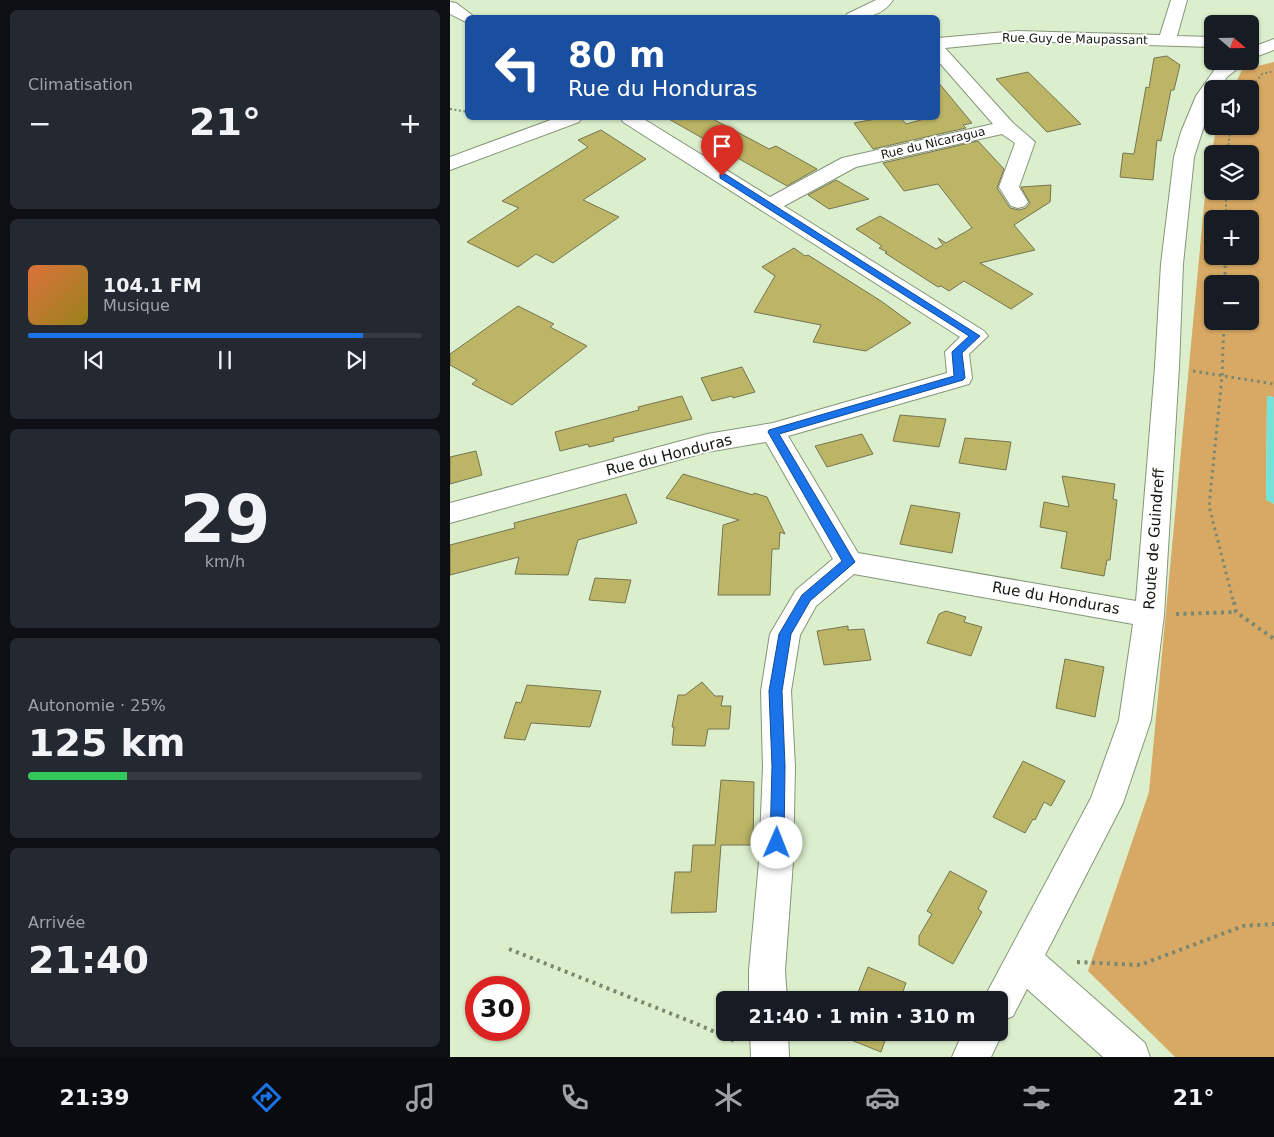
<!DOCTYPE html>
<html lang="fr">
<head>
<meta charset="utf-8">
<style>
  body { margin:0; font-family:"DejaVu Sans",sans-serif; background:#242831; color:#f1f3f6; height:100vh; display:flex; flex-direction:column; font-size:19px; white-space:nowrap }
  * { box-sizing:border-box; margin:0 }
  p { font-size:16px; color:#9ea1a6 }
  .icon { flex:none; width:28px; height:28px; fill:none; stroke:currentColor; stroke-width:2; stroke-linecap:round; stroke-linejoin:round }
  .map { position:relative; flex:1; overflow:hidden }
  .drawer { display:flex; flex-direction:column; gap:10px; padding:10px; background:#0d0f14; width:450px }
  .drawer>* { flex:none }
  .top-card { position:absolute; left:15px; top:15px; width:475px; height:105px; border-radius:8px; box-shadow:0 1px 4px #0004; background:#1a4fa0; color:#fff; overflow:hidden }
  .needle { width:32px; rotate:110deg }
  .controls { position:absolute; left:754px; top:15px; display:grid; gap:10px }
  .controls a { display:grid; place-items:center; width:55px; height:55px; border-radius:8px; background:#171b24; box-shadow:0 1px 4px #0004; font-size:25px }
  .speed { position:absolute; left:15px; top:976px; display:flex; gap:10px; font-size:25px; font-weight:700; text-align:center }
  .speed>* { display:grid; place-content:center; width:65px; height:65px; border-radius:50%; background:#171b24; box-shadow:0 1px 4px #0004; line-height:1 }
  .speed .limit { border:8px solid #d22; background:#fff; color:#111 }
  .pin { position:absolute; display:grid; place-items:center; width:42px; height:42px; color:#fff; margin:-51px -21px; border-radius:50% 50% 50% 0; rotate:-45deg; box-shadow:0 0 5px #0007 }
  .pin .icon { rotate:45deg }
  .me { position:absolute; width:55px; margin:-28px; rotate:1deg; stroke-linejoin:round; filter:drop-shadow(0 0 4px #0008) }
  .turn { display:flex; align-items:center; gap:18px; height:105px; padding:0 20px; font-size:22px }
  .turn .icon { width:65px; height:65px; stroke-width:2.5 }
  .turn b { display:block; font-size:35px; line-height:42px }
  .big { font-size:38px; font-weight:700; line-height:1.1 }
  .drawer .widget { flex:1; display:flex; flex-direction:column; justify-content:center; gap:8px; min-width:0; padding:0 18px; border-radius:8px; background:#242831 }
  .drawer .dial { align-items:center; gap:0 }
  .dial b { font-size:65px; line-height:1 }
  .song { display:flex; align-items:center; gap:15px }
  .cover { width:60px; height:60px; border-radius:8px; background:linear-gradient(135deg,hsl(20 70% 55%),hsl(50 70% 35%)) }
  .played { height:5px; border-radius:2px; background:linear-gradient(90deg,#1a73e8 85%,#363941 85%) }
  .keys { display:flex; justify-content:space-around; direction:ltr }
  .heat { display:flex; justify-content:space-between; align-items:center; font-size:28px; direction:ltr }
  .charge { height:8px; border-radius:4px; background:linear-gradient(90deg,#34c759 25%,#363941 0) }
  .trip { position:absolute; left:266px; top:991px; width:292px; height:50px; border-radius:8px; background:#171b24; box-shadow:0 1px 4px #0004; font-weight:700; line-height:50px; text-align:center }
  .tab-bar { display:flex; height:80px; justify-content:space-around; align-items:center; background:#090b0e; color:#9ea1a6 }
  .tab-bar .icon { width:35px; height:35px }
  .tab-bar .active { color:#1a73e8 }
  .tab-bar b { font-size:22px; color:#f1f3f6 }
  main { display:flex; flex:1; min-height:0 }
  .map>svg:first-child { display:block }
  .forest { fill:#d7a964; fill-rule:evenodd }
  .water { fill:#74e2d9 }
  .building { fill:#bcb565; stroke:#777453 }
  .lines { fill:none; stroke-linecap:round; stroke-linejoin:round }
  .minor-casing { stroke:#859678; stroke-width:2 }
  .path-far2 { stroke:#7a8871; stroke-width:2; stroke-dasharray:2 2.5; stroke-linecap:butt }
  .path-far1 { stroke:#7a8871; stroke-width:3; stroke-dasharray:2.5 4; stroke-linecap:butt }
  .path { stroke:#7a8871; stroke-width:4; stroke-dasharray:3 4.5; stroke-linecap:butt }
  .minor { fill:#fff; fill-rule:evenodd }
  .route { fill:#1a73e8; stroke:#114b97 }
  .labels { text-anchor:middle; stroke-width:4; stroke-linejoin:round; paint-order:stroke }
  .far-street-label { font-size:12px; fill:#11180c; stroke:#fff }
  .street-label { font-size:15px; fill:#11180c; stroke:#fff }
</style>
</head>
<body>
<main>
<section class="drawer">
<div class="widget"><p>Climatisation</p>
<div class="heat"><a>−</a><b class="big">21°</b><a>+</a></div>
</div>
<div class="widget">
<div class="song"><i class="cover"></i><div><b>104.1 FM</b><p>Musique</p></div></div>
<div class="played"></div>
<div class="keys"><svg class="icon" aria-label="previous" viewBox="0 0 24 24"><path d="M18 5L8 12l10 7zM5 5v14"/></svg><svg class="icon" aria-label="pause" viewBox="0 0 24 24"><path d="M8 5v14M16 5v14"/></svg><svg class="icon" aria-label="next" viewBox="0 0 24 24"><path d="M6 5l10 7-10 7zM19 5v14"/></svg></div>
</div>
<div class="widget dial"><b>29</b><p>km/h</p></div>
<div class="widget"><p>Autonomie · 25%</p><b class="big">125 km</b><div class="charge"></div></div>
<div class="widget"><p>Arrivée</p><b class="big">21:40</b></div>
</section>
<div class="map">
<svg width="824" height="1057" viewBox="0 0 824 1057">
  <rect width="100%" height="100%" fill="#dbefcd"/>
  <path class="forest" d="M824 62V397L817 396 816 499 824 504V1057H725L638 971 699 792 757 174 767 126H800V89H783L792 70ZM762 154H800V191H762ZM762 219H800V256H762ZM762 284H800V321H762Z"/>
  <path class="water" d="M817 396 824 397V504L816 500Z"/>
  <g class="building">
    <path d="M717 56 730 65 724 90H721L711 141 707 140 703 180 670 177 673 153 684 154 696 87 699 88 704 58Z"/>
    <path d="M578 72 631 124 597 132 546 79Z"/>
    <path d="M488 82 522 123 513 125 516 128 423 149 404 123 431 118H451L456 124 478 118H488Z"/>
    <path d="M217 118H261L319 149 326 146 367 169 337 186Z"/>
    <path d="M151 130 196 159 133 200 169 217 103 263 86 254 68 267 17 242 69 208 52 201 138 147 128 140Z"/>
    <path d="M528 141 554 169 547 188 560 208 569 210 576 208 580 203 571 187 601 185 600 202 564 225 585 250 530 263 583 294 561 309 514 281 499 291 491 286 488 287 435 253 437 252 429 248 432 246 406 229 430 216 486 249 493 245 488 238 496 243 522 228 488 184 454 191 433 163Z"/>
    <path d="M386 180 419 199 379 209 358 195Z"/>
    <path d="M344 248 355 256 358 255 431 301 461 323 416 351 363 342 371 325 304 312 325 276 312 267Z"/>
    <path d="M68 306 104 324 100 327 137 346 62 405 22 384 27 380 0 365V354Z"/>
    <path d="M292 367 305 392 283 398 282 396 262 401 251 378Z"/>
    <path d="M232 396 242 419 163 438 164 441 139 447 138 444 110 451 105 432 189 410 188 407Z"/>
    <path d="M450 415 496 419 489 447 443 441Z"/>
    <path d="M412 434 423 454 377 467 365 446Z"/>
    <path d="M515 438 561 442 556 470 509 463Z"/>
    <path d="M26 451 32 475 0 484V457Z"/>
    <path d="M233 474 303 495 304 493 317 497 335 534 330 532 329 549H322L320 595H268L273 525 289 520 216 498Z"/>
    <path d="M612 476 665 484 663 499 667 500 660 560H657L654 576 611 568 617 532 590 527 594 502 619 507Z"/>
    <path d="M176 494 187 523 128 540 118 575 65 574 69 557 0 575V545L65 528 64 523Z"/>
    <path d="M461 505 510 513 502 553 450 544Z"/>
    <path d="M145 578 181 580 175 603 139 600Z"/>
    <path d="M496 611 516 617 514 622 532 627 521 656 477 643 489 614Z"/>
    <path d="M398 626V630L414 629 421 660 374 665 367 631Z"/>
    <path d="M615 659 654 667 645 717 606 708Z"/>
    <path d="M252 682 265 696H273L271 706H281L279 729H258L255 746 222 745 224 727H222L228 695H235Z"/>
    <path d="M77 685 151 691 140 727 81 723 75 740 54 738 66 702 71 703Z"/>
    <path d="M573 761 615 781 601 806 594 802 585 820 583 819 575 833 543 817Z"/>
    <path d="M271 780 304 782 303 845H271L266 912 221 913 225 872H241L243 845H265Z"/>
    <path d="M500 871 537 891 528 909 532 912 503 964 469 945V936L482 914 477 911Z"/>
    <path d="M418 967 456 983 450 1000H405Z"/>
    <path d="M392 1032H438L431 1052 391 1036Z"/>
  </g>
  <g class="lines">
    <defs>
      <g id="minor">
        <path d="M426 0H443C432 17 413 18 395 18L397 14Z"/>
        <path d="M721 0H737L727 36 762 37V47L567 41 495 48 563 123 585 142 569 187 578 202 575 206 568 208 561 206 549 187 565 143 552 134 406 167 334 206 534 331 538 336 519 354 522 378 519 384 338 436 408 553 686 601 705 367 711 264 724 157 731 132 746 96 765 69 776 61H797L777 77 769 89H762V101L744 157 733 264 729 367 714 615 701 720 673 803 595 955 695 1043 700 1057H653L577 989 563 1016 550 1022V1000H533L641 798 669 720 683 624 404 574 366 606 350 635 341 691 345 767 343 862 335 970 337 1000H299V970L309 862 313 767 311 691 320 634 346 590 383 559 316 442 257 452 0 523V503L257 434 323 423 497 373 495 352 510 337 173 122 171 118H192L320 197 392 158 543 124 488 61V38L567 31 710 35Z"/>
        <path d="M0 2 6 3 26 18H18V23L0 14Z"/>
        <path d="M824 39V50L800 59V48Z"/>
        <path d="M106 118H132L129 122 0 170V157Z"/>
        <path d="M550 1025 553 1032 541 1057H502L513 1032H550Z"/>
        <path d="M300 1032H338L339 1057H301Z"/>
      </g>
    </defs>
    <use href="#minor" class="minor-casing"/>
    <g class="path-far2">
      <path d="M800 89 812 74 824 71"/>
      <path d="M0 109 18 112"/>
      <path d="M777 154 781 126"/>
      <path d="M776 191V219"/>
      <path d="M775 256V260"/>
    </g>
    <g class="path-far1">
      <path d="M775 259V284"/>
      <path d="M774 321 772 377 759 506 784 604"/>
      <path d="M743 371 824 384"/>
    </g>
    <g class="path">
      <path d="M784 602 786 612 824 639"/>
      <path d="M726 614 786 612"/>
      <path d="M59 949 247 1024 287 1042"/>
      <path d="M627 962 690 965 793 926 824 924"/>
    </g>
    <use href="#minor" class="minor"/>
  </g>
  <path class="route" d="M270 174H275L530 336 512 353 515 378 513 380 329 434 405 562 360 601 341 634 332 691 335 766 334 843 332 848 327 850 322 848 320 843 322 766 319 691 329 634 352 595 392 561 318 432 319 430 504 376 502 352 519 336 270 178Z"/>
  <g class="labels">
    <g class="far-street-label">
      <text transform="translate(625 39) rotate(1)" y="4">Rue Guy de Maupassant</text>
      <text transform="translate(483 143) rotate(-13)" y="4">Rue du Nicaragua</text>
    </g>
    <g class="street-label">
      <text transform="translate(219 455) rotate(-14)" y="5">Rue du Honduras</text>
      <text transform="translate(704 539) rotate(-86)" y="5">Route de Guindreff</text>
      <text transform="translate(606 598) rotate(10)" y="5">Rue du Honduras</text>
    </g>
  </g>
</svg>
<div class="controls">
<a><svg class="needle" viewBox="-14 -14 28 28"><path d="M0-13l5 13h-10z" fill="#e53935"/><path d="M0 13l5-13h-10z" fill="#9ea1a6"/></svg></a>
<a><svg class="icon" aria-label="sound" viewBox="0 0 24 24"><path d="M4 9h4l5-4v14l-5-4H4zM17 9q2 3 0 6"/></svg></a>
<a><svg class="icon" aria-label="layers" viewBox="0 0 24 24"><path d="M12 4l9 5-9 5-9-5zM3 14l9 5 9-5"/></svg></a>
<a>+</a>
<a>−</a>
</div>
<div class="speed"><div class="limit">30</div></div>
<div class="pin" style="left:272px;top:176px;background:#d93025"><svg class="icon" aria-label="arrive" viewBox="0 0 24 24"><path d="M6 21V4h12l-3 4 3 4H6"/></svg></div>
<svg class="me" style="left:327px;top:843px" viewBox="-20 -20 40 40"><circle r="19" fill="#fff"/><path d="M0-13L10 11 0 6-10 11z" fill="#1a73e8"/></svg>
<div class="trip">21:40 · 1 min · 310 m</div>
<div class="top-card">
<div class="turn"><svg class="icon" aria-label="left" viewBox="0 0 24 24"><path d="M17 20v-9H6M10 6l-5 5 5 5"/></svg><div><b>80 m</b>Rue du Honduras</div></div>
</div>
</div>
</main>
<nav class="tab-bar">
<b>21:39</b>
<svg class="icon active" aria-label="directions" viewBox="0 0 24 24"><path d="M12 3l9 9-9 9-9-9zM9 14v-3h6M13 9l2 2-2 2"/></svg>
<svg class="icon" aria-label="music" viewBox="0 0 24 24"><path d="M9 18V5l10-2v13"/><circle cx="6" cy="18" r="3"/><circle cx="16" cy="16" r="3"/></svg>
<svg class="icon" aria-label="phone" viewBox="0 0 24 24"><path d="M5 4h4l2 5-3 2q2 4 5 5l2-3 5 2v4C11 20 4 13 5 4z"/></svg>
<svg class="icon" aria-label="climate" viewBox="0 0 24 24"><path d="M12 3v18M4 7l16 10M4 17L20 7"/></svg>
<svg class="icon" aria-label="car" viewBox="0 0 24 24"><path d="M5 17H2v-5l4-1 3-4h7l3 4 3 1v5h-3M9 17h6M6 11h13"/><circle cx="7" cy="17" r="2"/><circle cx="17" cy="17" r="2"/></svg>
<svg class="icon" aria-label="filters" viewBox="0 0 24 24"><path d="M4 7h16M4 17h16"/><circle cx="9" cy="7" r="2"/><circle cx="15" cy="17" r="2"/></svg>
<b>21°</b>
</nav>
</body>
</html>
